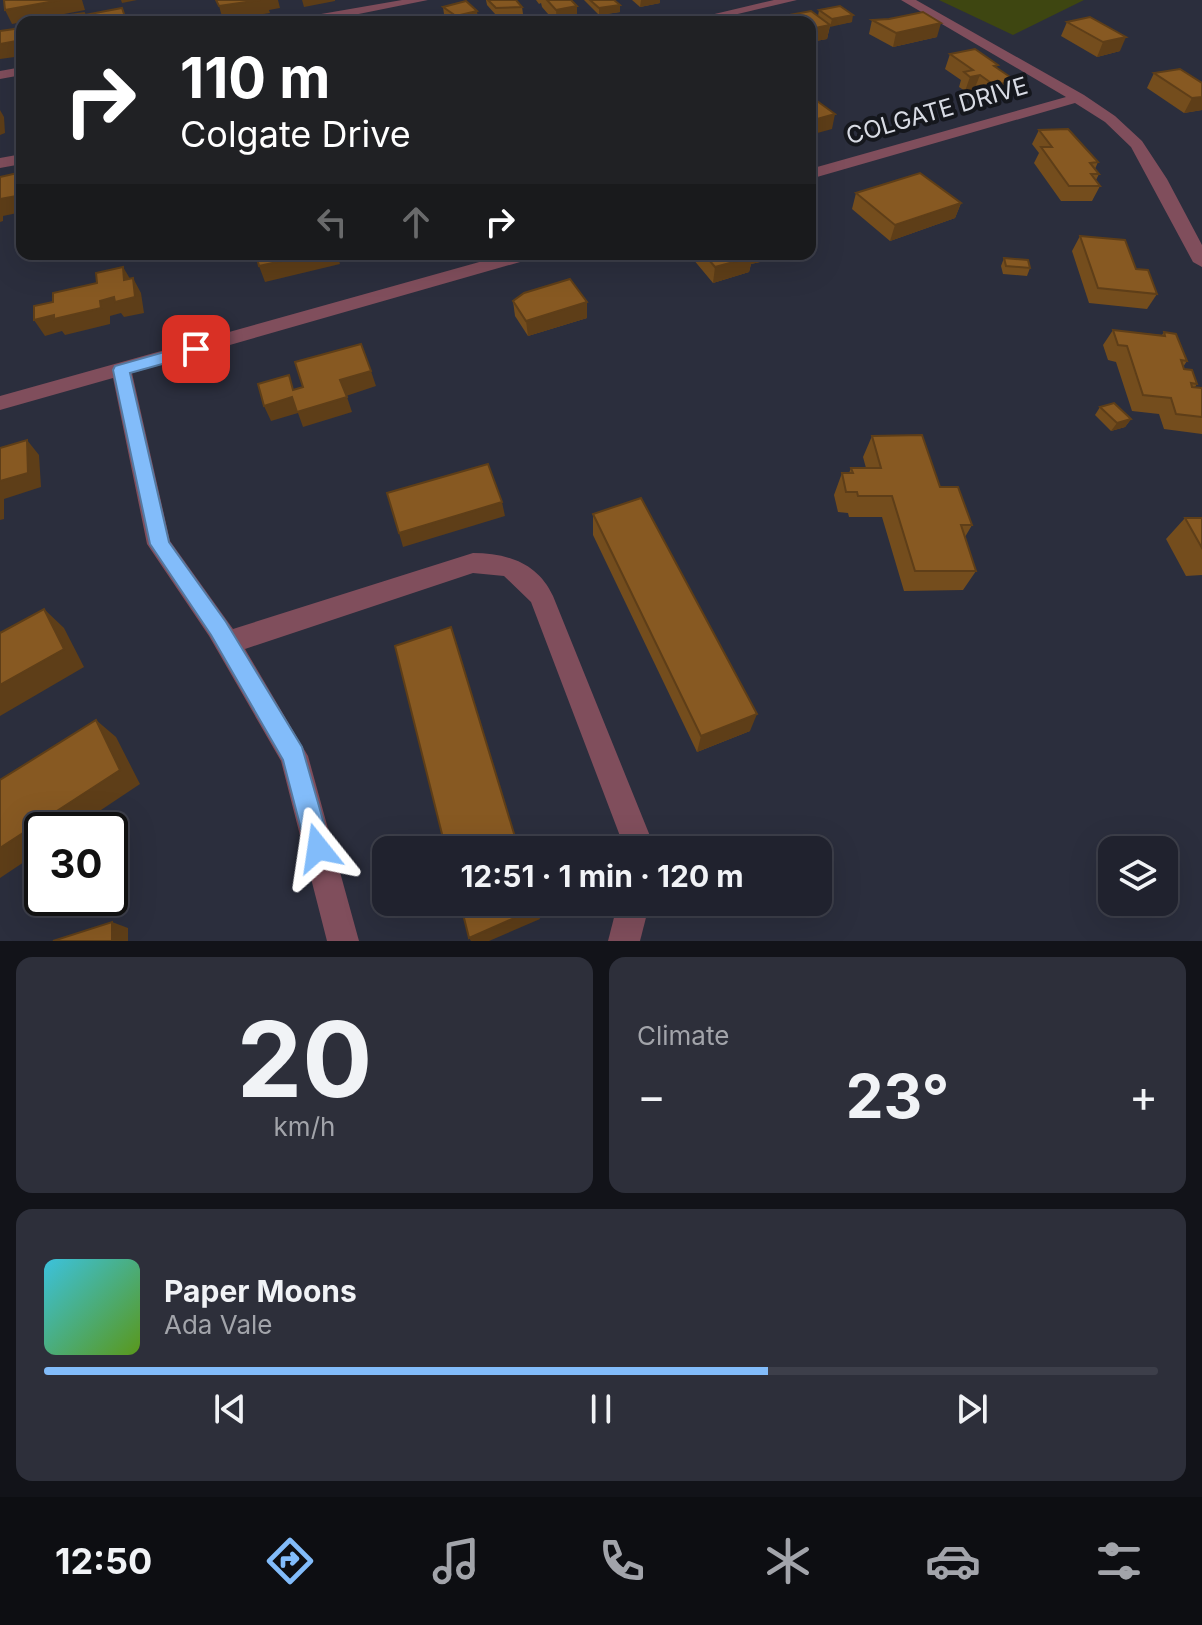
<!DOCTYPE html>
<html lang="en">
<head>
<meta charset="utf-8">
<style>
  body { margin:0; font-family:Inter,sans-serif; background:#2d2f3a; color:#f1f3f6; height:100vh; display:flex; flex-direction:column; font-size:30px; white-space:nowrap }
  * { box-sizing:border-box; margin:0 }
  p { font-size:26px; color:#a2a4aa }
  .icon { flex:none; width:44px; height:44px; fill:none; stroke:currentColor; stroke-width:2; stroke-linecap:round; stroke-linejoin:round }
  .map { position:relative; height:941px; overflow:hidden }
  .side { display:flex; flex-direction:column; gap:16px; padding:16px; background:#121319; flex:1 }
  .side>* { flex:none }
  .hud { position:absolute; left:16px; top:16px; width:800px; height:244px; border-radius:16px; box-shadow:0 8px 32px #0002,0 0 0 2px #3d3f4a; background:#202124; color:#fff; overflow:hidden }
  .controls { position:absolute; left:1098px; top:836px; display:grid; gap:16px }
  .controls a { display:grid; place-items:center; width:80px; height:80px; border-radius:16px; background:#20222e; box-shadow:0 8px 32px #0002,0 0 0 2px #3d3f4a; font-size:40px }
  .speed { position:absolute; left:24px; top:812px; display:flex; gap:16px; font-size:40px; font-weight:700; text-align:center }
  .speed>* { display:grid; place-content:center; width:104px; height:104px; border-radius:50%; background:#20222e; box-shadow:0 8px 32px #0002,0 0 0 2px #3d3f4a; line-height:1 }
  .speed .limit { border:4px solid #111; border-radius:12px; background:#fff; color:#111 }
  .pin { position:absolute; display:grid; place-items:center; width:68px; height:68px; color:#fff; margin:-34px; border-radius:16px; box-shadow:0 4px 12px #0006 }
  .me { position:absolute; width:88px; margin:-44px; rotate:345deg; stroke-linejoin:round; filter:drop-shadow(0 0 6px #0008) }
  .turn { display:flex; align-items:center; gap:28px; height:168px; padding:0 32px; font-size:36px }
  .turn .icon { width:104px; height:104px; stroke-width:2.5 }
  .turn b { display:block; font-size:56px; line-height:68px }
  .lanes { display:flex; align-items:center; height:76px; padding:0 32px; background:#0003; justify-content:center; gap:40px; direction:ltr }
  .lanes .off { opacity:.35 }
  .big { font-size:60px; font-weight:700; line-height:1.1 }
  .side .card { flex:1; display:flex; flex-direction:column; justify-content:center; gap:12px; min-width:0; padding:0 28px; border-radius:16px; background:#2d2f3a }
  .side .dial { align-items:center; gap:0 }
  .dial b { font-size:104px; line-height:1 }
  .song { display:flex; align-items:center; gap:24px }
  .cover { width:96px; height:96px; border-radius:12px; background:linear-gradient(135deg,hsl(190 70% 55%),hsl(90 70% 35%)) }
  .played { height:8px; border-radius:4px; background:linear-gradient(90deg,#82bcfa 65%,#3d3f4a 65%) }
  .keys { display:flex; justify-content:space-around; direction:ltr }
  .heat { display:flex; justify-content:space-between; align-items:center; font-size:44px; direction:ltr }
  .side .tiles { flex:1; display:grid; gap:16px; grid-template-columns:1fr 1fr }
  .card:last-child { grid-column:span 2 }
  .trip { position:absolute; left:372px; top:836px; width:460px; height:80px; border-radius:16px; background:#20222e; box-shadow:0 8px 32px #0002,0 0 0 2px #3d3f4a; font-weight:700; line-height:80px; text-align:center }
  .menu { display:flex; height:128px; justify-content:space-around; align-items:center; background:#0d0e12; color:#a2a4aa }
  .menu .icon { width:56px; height:56px }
  .menu .current { color:#82bcfa }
  .menu b { font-size:36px; color:#f1f3f6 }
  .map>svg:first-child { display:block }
  .green { fill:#3e4611 }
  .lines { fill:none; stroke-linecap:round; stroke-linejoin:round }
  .minor { fill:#804e5c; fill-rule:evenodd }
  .wall { fill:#744d1d }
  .shaded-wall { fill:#5e3e18 }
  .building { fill:#875922; stroke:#5e3e18; stroke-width:2 }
  .route { fill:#82bcfa; stroke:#547aa2; stroke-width:2 }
  .labels { text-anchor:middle; stroke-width:8; stroke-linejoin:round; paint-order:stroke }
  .far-street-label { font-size:24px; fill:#d8dbe4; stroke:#15171d }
</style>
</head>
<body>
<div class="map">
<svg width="1202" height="941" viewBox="0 0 1202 941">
  <rect width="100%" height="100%" fill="#2b2e3d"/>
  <path class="green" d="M939 0H1084L1013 35Z"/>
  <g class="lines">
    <g class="minor">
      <path d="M402 0H428L319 22H292L298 18Z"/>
      <path d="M774 0H797L704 22H681Z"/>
      <path d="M901 0H916L1084 95 1115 116 1142 141 1167 179 1202 245V267L1193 262 1131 147 1105 122 1075 103 810 179V169L1066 97Z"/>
      <path d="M22 67V75L0 79V71Z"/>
      <path d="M22 154V164L0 168V158Z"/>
      <path d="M508 254H537L534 258 132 373 170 541 233 629 473 553C507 553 538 563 553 596L650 836 651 850H621L620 836 531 602 504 576 473 573 245 649 308 756 359 941H327L281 761 209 636 147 544 113 378 0 410V396Z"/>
      <path d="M618 902H650L640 941H608Z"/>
    </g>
  </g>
  <g class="wall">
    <path d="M486 0H516L522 7 523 14 496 15 487 5Z"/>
    <path d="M536 0H571L577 6V20L567 22H555L542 7 541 3 539 4Z"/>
    <path d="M584 0H614L620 5V12L599 15Z"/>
    <path d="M632 0H660V3L640 7Z"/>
    <path d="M443 7 478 19 462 22H456L444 14Z"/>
    <path d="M819 10 852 22 830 26 827 39 810 42V22L818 16Z"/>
    <path d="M872 20 937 37 893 47 869 34Z"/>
    <path d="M1067 22 1120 51 1097 57 1061 36Z"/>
    <path d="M950 54 997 68 1016 81 1011 95 989 100 974 90 965 91 959 87 961 80 945 69Z"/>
    <path d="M1154 73 1202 83V110L1184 113 1147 88Z"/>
    <path d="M1039 130 1098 162 1095 169 1099 174 1096 180 1100 186 1092 201H1061L1034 163 1039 153 1032 144Z"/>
    <path d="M856 193 961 203 955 218 890 241 852 209Z"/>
    <path d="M1080 236 1136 269 1157 294 1147 309 1089 303 1072 251Z"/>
    <path d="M693 254H761L760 262 751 264 749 272 713 283 693 259Z"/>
    <path d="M1004 258 1030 268 1027 276 1003 274 1001 266Z"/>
    <path d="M513 301 587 302V318L528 336 515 316Z"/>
    <path d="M1113 330 1162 335 1164 332 1187 361 1183 367 1197 384 1195 387 1202 388V434L1164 429 1159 414 1132 411 1116 362 1108 360 1103 345Z"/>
    <path d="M1100 407 1131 419 1125 427 1111 431 1095 415Z"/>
    <path d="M872 436 940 487 972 525 965 537 976 571 963 590 904 591 882 517H849L848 513 838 512 834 495 842 473H849L851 468H866L863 457Z"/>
    <path d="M593 514 750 731 697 752 593 535Z"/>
    <path d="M1185 518H1202V575L1186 576 1166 539Z"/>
  </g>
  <g class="shaded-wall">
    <path d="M60 0H82L85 10 12 24 5 10Z"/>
    <path d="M121 0H137L122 3Z"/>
    <path d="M260 0H278L280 8 269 10 270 13 223 20 219 6Z"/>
    <path d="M302 0H335V1L304 7Z"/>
    <path d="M641 0H660V3L640 7Z"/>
    <path d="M620 5V12L599 15V8Z"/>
    <path d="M577 6V20L557 22 556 10Z"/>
    <path d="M477 11 478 19 457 22 456 16Z"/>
    <path d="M853 15 852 22 830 27 832 19Z"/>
    <path d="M941 23 937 37 893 47 896 33Z"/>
    <path d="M830 25 827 39 810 42V29Z"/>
    <path d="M1126 37 1120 51 1097 57 1103 42Z"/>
    <path d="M22 40V56L0 59V44Z"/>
    <path d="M980 75 974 90 965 91 970 77Z"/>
    <path d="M1016 81 1011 95 989 100 994 85Z"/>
    <path d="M1202 97V110L1184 113 1192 98Z"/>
    <path d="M0 110 4 117 5 133 0 135Z"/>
    <path d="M835 114 832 129 810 135V121Z"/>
    <path d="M22 195V212L3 216V221L0 222V199Z"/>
    <path d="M961 203 955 218 890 241 895 225Z"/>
    <path d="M313 254H337L340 264 265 282 259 266Z"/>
    <path d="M746 254H761L760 262 751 264 749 272 713 283 715 267Z"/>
    <path d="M123 267 132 282 124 280Z"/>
    <path d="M133 278 141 293 144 313 124 317 121 313 110 316V324L65 335 62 331 45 336 34 320 100 301Z"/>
    <path d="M587 302V318L528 336 526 321Z"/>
    <path d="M371 371 376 386 346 396 340 380Z"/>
    <path d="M292 397H347L352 412 303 427 298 413 271 421 264 406Z"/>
    <path d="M1131 419 1125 427 1111 431 1117 423Z"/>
    <path d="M27 440 39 455 41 487 4 499V519L0 520V481Z"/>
    <path d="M502 502 505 516 403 547 399 533Z"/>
    <path d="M44 609 64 628 84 667 0 716V685Z"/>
    <path d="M757 714 750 731 697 752 701 736Z"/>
    <path d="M96 720 116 737 140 784 71 830H42V850L0 878V848Z"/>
    <path d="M537 908 540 919 489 941H471L469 938Z"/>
    <path d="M112 922 128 928V941H112Z"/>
  </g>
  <g class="building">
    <path d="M4 0H60L5 10Z"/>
    <path d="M216 0H260L219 6Z"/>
    <path d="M488 0H516L522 7 496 8Z"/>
    <path d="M547 0H571L577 6 556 10Z"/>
    <path d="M590 0H614L620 5 599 8Z"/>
    <path d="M466 1 477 11 456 16 443 7Z"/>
    <path d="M840 6 853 15 832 19 819 10Z"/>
    <path d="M122 8 126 20 112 22H63L62 16 84 13 85 15Z"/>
    <path d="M811 11 830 25 810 29V22H751Z"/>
    <path d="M923 12 941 23 896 33 872 20 889 19Z"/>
    <path d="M1090 17 1126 37 1103 42 1067 22Z"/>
    <path d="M22 28V40L0 44V31Z"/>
    <path d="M975 49 998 65 994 66 1016 81 994 85 980 75 970 77 964 72 973 70 950 54Z"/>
    <path d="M1180 69 1202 83V97L1192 98 1154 73Z"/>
    <path d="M817 101 835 114 810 121V103Z"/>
    <path d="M1068 129 1098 162 1090 163 1099 174H1091L1100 186H1069L1041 147H1052L1039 130Z"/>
    <path d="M22 172V195L0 199V177Z"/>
    <path d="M920 173 961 203 895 225 856 193Z"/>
    <path d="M1080 236 1125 240 1136 269 1148 270 1157 294 1098 288Z"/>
    <path d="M256 254H313L259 266Z"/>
    <path d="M704 254H750L752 257 715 267Z"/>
    <path d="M1004 258 1028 260 1030 268 1006 266Z"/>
    <path d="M123 267 124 280 133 278 135 297 115 302 114 297 100 301 101 308 54 319V315L34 320V306L53 302V293L97 283 96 273Z"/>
    <path d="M570 279 587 302 526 321 513 301 524 293Z"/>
    <path d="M1113 330 1165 336 1164 332 1176 334 1187 361 1181 360 1184 369 1192 370 1197 384 1191 383 1192 387 1202 388V417L1176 414 1171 398 1143 395 1127 346 1118 345Z"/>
    <path d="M361 344 371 371 340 380 347 397 297 412 292 397 264 406 258 384 289 375 293 390 303 387 295 362Z"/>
    <path d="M1114 403 1131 419 1117 423 1100 407Z"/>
    <path d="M922 435 940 487H958L972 525H961L976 571H915L892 496H858L857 492H846L842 473H853L851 468H881L872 436Z"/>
    <path d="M27 440 28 473 0 481V448Z"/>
    <path d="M488 464 502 502 399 533 387 493Z"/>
    <path d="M641 498 757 714 701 736 593 514Z"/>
    <path d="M1185 518H1202V548Z"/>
    <path d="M44 609 64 649 0 685V633Z"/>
    <path d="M451 627 519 850H446L395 646Z"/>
    <path d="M96 720 120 770 0 848V780Z"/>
    <path d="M460 902H535L537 908 469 938Z"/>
    <path d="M112 922V941H53Z"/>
  </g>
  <path class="route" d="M196 343 204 349 202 353 130 373 169 542 226 622 302 747 331 848 327 857 318 861 310 857 306 848 283 760 211 635 150 544 113 370 115 366Z"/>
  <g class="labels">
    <g class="far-street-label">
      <text transform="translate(937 111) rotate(-16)" y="8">COLGATE DRIVE</text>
    </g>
  </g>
</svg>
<div class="controls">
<a><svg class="icon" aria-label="layers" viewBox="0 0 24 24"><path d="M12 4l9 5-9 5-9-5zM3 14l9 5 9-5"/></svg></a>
</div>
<div class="speed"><div class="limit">30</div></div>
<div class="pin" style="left:196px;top:349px;background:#d93025"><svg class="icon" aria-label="arrive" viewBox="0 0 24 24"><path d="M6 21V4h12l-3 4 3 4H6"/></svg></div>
<svg class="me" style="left:318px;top:848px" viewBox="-20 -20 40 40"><path d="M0-17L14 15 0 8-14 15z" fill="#82bcfa" stroke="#fff" stroke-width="4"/></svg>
<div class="trip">12:51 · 1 min · 120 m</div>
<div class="hud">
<div class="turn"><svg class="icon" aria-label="right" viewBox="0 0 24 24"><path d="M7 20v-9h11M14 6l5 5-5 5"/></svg><div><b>110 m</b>Colgate Drive</div></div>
<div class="lanes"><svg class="icon off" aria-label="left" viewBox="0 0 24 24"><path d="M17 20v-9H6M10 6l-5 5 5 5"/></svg><svg class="icon off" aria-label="ahead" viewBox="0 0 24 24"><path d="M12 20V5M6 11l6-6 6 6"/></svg><svg class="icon" aria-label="right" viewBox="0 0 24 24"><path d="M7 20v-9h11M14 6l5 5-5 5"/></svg></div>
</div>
</div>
<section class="side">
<div class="tiles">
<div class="card dial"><b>20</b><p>km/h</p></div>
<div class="card"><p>Climate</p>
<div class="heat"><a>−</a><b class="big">23°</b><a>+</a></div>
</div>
<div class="card">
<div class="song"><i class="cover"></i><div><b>Paper Moons</b><p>Ada Vale</p></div></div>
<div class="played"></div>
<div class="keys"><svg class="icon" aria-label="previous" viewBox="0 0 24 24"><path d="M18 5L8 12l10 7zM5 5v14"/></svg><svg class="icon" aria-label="pause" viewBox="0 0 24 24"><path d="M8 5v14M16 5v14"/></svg><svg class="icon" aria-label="next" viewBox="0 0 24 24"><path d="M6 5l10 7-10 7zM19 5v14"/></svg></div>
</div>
</div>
</section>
<nav class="menu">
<b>12:50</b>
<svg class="icon current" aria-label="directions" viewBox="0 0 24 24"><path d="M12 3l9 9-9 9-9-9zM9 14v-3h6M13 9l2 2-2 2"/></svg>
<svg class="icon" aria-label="music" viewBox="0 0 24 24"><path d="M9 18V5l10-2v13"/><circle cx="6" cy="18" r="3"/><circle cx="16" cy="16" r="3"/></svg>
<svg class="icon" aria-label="phone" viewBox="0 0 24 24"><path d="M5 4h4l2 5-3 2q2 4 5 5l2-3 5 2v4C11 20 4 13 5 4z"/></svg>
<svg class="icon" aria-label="climate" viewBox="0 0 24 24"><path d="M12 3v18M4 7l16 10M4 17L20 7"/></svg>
<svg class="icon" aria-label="car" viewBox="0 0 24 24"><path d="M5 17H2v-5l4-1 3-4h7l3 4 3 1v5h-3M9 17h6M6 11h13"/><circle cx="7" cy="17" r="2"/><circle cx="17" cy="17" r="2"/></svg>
<svg class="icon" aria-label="filters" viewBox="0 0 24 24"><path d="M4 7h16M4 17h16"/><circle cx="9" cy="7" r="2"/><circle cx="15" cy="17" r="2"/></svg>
</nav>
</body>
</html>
